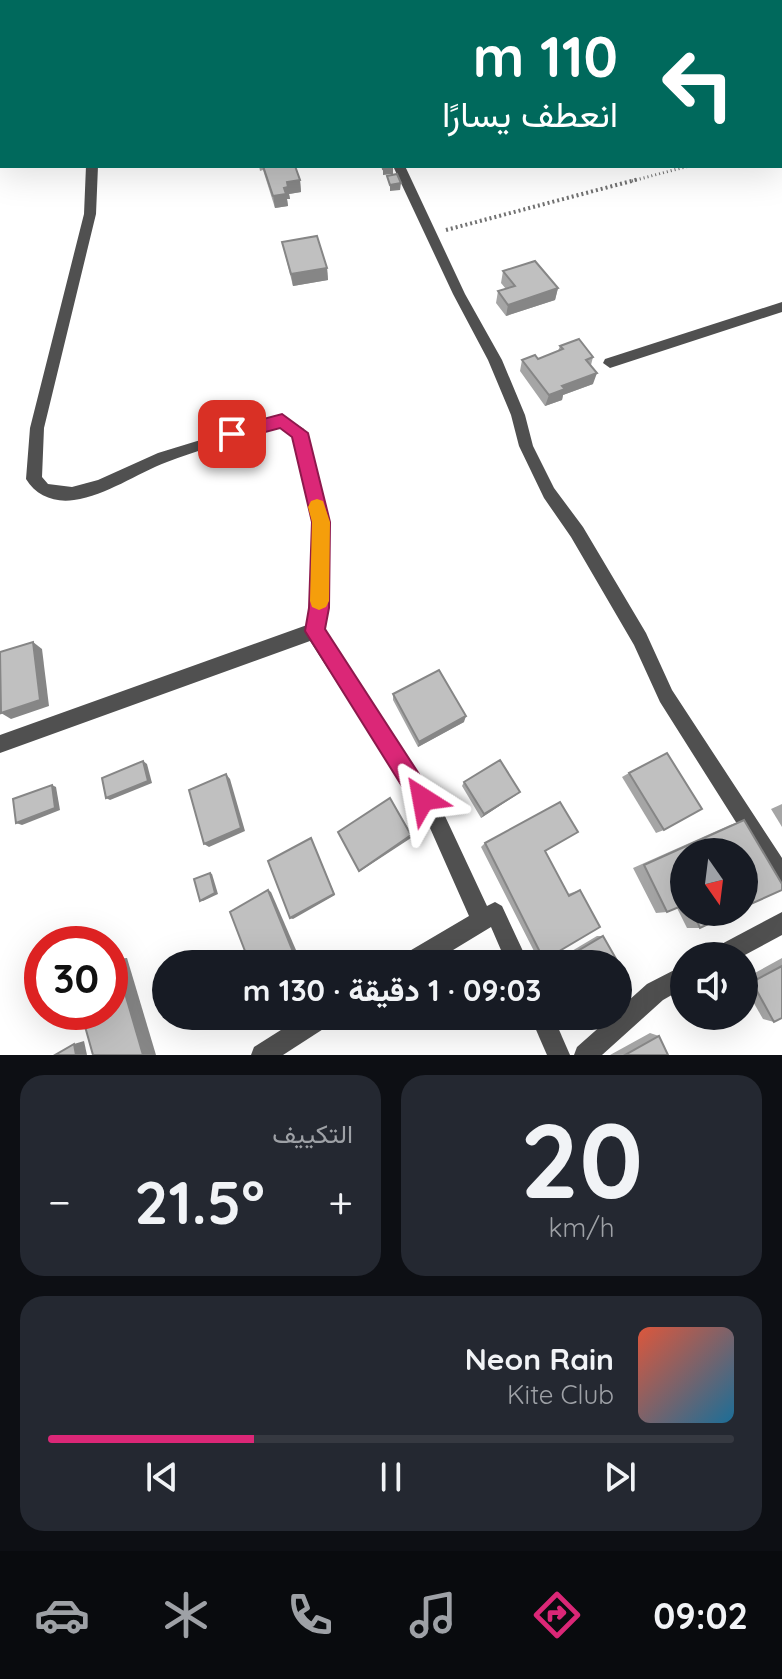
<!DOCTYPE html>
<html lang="ar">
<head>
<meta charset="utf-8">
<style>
  body { margin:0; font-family:Quicksand,Vazirmatn,sans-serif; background:#242831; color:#f1f3f6; direction:rtl; height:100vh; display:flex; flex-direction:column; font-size:30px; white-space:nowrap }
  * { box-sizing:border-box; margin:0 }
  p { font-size:26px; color:#9ea1a6 }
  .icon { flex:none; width:44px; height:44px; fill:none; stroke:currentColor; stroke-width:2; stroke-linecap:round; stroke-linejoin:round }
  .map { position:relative; height:1055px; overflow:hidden; direction:ltr }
  .drawer { display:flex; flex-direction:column; gap:20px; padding:20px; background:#0d0f14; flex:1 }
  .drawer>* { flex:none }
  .hud { position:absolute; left:0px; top:0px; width:782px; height:168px; box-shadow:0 8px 32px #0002; direction:rtl; background:#00695c; color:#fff; overflow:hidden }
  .needle { width:52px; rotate:166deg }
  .buttons { position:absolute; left:670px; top:838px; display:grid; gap:16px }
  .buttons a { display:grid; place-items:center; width:88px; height:88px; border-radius:50%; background:#171b24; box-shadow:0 8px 32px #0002; font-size:40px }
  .speed { position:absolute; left:24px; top:926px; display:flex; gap:16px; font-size:40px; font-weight:700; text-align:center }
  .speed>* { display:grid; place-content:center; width:104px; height:104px; border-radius:50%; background:#171b24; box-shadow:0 8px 32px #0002; line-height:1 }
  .speed .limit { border:12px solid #d22; background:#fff; color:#111 }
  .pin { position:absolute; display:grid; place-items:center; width:68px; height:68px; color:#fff; margin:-34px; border-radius:16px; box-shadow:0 4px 12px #0006 }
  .me { position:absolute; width:88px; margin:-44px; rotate:326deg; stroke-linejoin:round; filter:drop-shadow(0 0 6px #0008) }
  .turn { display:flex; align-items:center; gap:28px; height:168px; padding:0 32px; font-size:36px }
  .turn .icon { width:104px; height:104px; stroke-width:2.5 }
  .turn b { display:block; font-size:56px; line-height:68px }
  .big { font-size:60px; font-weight:800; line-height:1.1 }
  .drawer .widget { flex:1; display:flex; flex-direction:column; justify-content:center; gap:12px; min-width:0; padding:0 28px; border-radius:24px; background:#242831 }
  .drawer .dial { align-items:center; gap:0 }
  .dial b { font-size:104px; line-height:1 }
  .song { display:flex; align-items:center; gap:24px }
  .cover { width:96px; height:96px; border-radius:12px; background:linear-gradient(135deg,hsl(10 70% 55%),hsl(200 70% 35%)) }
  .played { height:8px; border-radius:4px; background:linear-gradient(90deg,#db2777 30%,#363941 30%) }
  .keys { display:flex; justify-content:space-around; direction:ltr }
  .heat { display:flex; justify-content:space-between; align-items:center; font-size:44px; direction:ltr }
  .drawer .tiles { flex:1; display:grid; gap:20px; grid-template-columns:1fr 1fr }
  .widget:last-child { grid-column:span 2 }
  .trip { position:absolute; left:152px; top:950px; width:480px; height:80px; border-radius:40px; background:#171b24; box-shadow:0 8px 32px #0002; font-weight:800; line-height:80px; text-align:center; direction:rtl }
  .tabs { display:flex; height:128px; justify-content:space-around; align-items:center; background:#090b0e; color:#9ea1a6 }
  .tabs .icon { width:56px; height:56px }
  .tabs .active { color:#db2777 }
  .tabs b { font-size:36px; color:#f1f3f6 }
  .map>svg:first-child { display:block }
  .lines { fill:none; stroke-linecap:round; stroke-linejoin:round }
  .path-far1 { stroke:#727272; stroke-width:3; stroke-dasharray:1 3; stroke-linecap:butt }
  .path { stroke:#727272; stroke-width:4; stroke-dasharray:2 3; stroke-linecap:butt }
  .street { fill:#505050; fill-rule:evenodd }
  .wall { fill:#a5a5a5 }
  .shaded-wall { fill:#868686 }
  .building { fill:#c0c0c0; stroke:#868686; stroke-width:2 }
  .route { fill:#db2777; stroke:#8e194d; stroke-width:2 }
  .slow { fill:#f59e0b }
</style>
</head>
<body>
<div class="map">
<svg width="782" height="1055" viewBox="0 0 782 1055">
  <rect width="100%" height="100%" fill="#fff"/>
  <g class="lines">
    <path class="path-far1" d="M632 181 689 166"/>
    <path class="path" d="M446 230 639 179"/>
    <g class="street">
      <path d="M136 0H146L135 2Z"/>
      <path d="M316 0H326L327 2H317Z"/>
      <path d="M620 0H637L618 2Z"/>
      <path d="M664 0H675L677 2H666Z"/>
      <rect x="780" y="88" width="2" height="7"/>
      <path d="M86 166H98L96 214 44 428 42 477 48 484 72 487 98 480 158 453 282 415 304 429 329 522 328 608 323 630 444 814 487 906 495 902 502 906 529 964H507L491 927 430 964H398L401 956 469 916 430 828 310 641 0 753V735L307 625 310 608 313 522 292 436 280 427C243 439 203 448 167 462 136 474 107 495 74 500 55 503 36 496 26 479L30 428 84 214Z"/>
      <path d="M393 166H405L465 294 502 360 525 415 533 446 554 488 583 527 646 633 672 690 782 858V887L775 884 660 702 634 645 571 537 544 498 519 446 511 415 488 360 453 294Z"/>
      <path d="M782 302V312L610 368 603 363 605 359Z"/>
      <path d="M782 912V935L743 956H711L714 948Z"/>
      <path d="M684 965V988L663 1000 602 1055H574L577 1047 612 1016H618V1010L647 984Z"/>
      <path d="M303 1016H334L331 1024 283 1055H251L254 1047Z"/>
      <path d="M530 1016H553L570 1055H547Z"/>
    </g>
  </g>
  <g class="wall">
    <path d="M259 166H295L300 180 301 192 289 194 290 199H287L288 206 275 208 263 170 260 171Z"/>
    <path d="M282 242 327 268 328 280 293 286Z"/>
    <path d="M503 271 558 288 555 300 506 316 496 303 498 291 506 289 501 283Z"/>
    <path d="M560 346 593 357 591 365 593 384 563 395 562 400 545 406 520 371 522 360 538 359 558 351Z"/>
    <path d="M393 694 464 722 418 747 393 700Z"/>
    <path d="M629 773 664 830 656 833 622 777Z"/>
    <path d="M464 782 516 795 481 818 462 786Z"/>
    <path d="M782 804V827L771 809Z"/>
    <path d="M744 820 684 852V912H734L700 928H687L677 908 667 912 656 913 633 868 730 825Z"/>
    <path d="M485 843 545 851 568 894 580 890 544 960 538 959 481 847Z"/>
    <path d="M597 936H603L618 964H550Z"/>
    <path d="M782 958V1018L774 1022 763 1019 744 986V979Z"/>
    <path d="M650 1033 659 1036 668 1055H610Z"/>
  </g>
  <g class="shaded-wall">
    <path d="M393 167V174L383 175V169Z"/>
    <path d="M300 180 301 192 289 194 290 199H287L288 206 275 208 273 196 284 188 287 182Z"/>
    <path d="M401 183 400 190 390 191V185Z"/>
    <path d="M327 268 328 280 293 286 291 274Z"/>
    <path d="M558 288 555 300 506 316 508 305Z"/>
    <path d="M597 373 593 384 563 395 562 400 545 406 549 395 562 386Z"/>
    <path d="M33 642 42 649 49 706 11 719 1 713Z"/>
    <path d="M466 716 464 722 418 747 419 742Z"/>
    <path d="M143 761 147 764 152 783 110 800 106 798Z"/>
    <path d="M226 774 230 779 245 831 209 847 204 844Z"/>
    <path d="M52 785 56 787 60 810 22 825 16 823Z"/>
    <path d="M520 792 516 795 481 818 484 814Z"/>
    <path d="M411 835V838L359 872V871Z"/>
    <path d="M311 838 335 895 293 919 290 918Z"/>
    <path d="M210 873 212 874 218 894 203 901H200Z"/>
    <path d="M268 890 271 892 302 964H298Z"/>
    <path d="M127 958 156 1055H143L115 959Z"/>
    <path d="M84 1041 87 1055H76L74 1044Z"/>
  </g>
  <g class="building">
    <path d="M263 166H295L300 180 287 182 288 187 284 188 286 194 273 196Z"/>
    <path d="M382 166H393V167L383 169Z"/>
    <path d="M397 174 401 183 390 185 387 176Z"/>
    <path d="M317 236 327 268 291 274 282 242Z"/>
    <path d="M535 261 558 288 508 305 498 291 515 286 503 271Z"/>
    <path d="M579 339 593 357 586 360 597 373 562 386 565 389 549 395 522 360 535 355 538 359 563 349 560 346Z"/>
    <path d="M33 642 40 700 1 713 0 652Z"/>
    <path d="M439 670 466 716 419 742 393 694Z"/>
    <path d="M667 753 702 809 664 830 629 773Z"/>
    <path d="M500 760 520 792 484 814 464 782Z"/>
    <path d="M143 761 148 781 106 798 102 778Z"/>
    <path d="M226 774 241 828 204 844 189 790Z"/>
    <path d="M52 785 55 808 16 823 13 799Z"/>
    <path d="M390 798 411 835 359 871 338 832Z"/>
    <path d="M560 802 578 832 545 851 569 896 580 890 600 927 544 960 485 843Z"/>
    <path d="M744 820 782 884V890L744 907V852H684V905L667 912 644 865Z"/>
    <path d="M311 838 334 894 290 918 268 861Z"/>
    <path d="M210 873 215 893 200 901 194 879Z"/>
    <path d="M268 890 298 964H250L230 912Z"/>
    <path d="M693 912H734L700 928Z"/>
    <path d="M603 936 627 978 618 984V964H556Z"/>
    <path d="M330 957 333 964H318Z"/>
    <path d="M115 959 143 1055H93L81 1012H110V962Z"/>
    <path d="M782 966V1018L774 1022 752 982Z"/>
    <path d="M659 1036 668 1055H625Z"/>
    <path d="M74 1044 76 1055H55Z"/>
  </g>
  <path class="route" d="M282 414 308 433 330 522 329 608 325 629 430 791 434 799 430 807 423 810 415 807 305 631 309 608 312 522 292 437 280 428 232 441 224 434 226 429Z"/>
  <path class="slow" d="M317 499 323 501 330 522 329 601 326 607 319 610 312 607 310 601 312 522 308 507 311 501Z"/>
</svg>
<div class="buttons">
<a><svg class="needle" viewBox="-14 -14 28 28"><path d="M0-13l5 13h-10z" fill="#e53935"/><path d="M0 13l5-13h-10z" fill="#9ea1a6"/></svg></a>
<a><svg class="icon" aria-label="sound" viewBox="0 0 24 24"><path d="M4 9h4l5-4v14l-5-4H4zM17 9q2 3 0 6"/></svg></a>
</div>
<div class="speed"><div class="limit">30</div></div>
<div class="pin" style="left:232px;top:434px;background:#d93025"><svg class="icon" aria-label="arrive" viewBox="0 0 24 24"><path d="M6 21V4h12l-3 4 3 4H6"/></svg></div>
<svg class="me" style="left:423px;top:799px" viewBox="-20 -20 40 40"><path d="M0-17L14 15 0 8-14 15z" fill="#db2777" stroke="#fff" stroke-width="4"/></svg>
<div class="trip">09:03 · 1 دقيقة · 130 m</div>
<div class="hud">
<div class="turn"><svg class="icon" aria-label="left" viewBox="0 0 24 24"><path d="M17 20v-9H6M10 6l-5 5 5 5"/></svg><div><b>110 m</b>انعطف يسارًا</div></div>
</div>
</div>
<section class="drawer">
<div class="tiles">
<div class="widget dial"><b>20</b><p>km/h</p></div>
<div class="widget"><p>التكييف</p>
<div class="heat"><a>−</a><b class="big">21.5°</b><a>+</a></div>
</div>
<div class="widget">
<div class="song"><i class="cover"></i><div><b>Neon Rain</b><p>Kite Club</p></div></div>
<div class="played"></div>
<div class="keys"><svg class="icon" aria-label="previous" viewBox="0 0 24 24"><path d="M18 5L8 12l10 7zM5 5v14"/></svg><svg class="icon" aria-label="pause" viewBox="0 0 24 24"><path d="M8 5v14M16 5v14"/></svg><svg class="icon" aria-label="next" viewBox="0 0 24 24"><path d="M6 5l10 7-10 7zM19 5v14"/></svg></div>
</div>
</div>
</section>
<nav class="tabs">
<b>09:02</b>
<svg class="icon active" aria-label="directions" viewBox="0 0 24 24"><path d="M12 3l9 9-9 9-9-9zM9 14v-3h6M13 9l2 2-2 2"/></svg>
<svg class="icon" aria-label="music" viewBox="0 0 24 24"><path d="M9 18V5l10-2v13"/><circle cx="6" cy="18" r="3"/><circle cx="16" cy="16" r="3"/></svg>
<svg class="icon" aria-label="phone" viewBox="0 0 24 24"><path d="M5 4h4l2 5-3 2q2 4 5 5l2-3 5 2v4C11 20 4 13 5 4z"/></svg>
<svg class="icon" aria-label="climate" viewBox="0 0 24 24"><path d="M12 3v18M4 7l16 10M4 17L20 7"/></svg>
<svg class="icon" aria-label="car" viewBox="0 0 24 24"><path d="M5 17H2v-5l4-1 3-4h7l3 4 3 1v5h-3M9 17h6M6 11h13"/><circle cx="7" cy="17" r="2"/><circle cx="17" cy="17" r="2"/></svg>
</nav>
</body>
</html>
